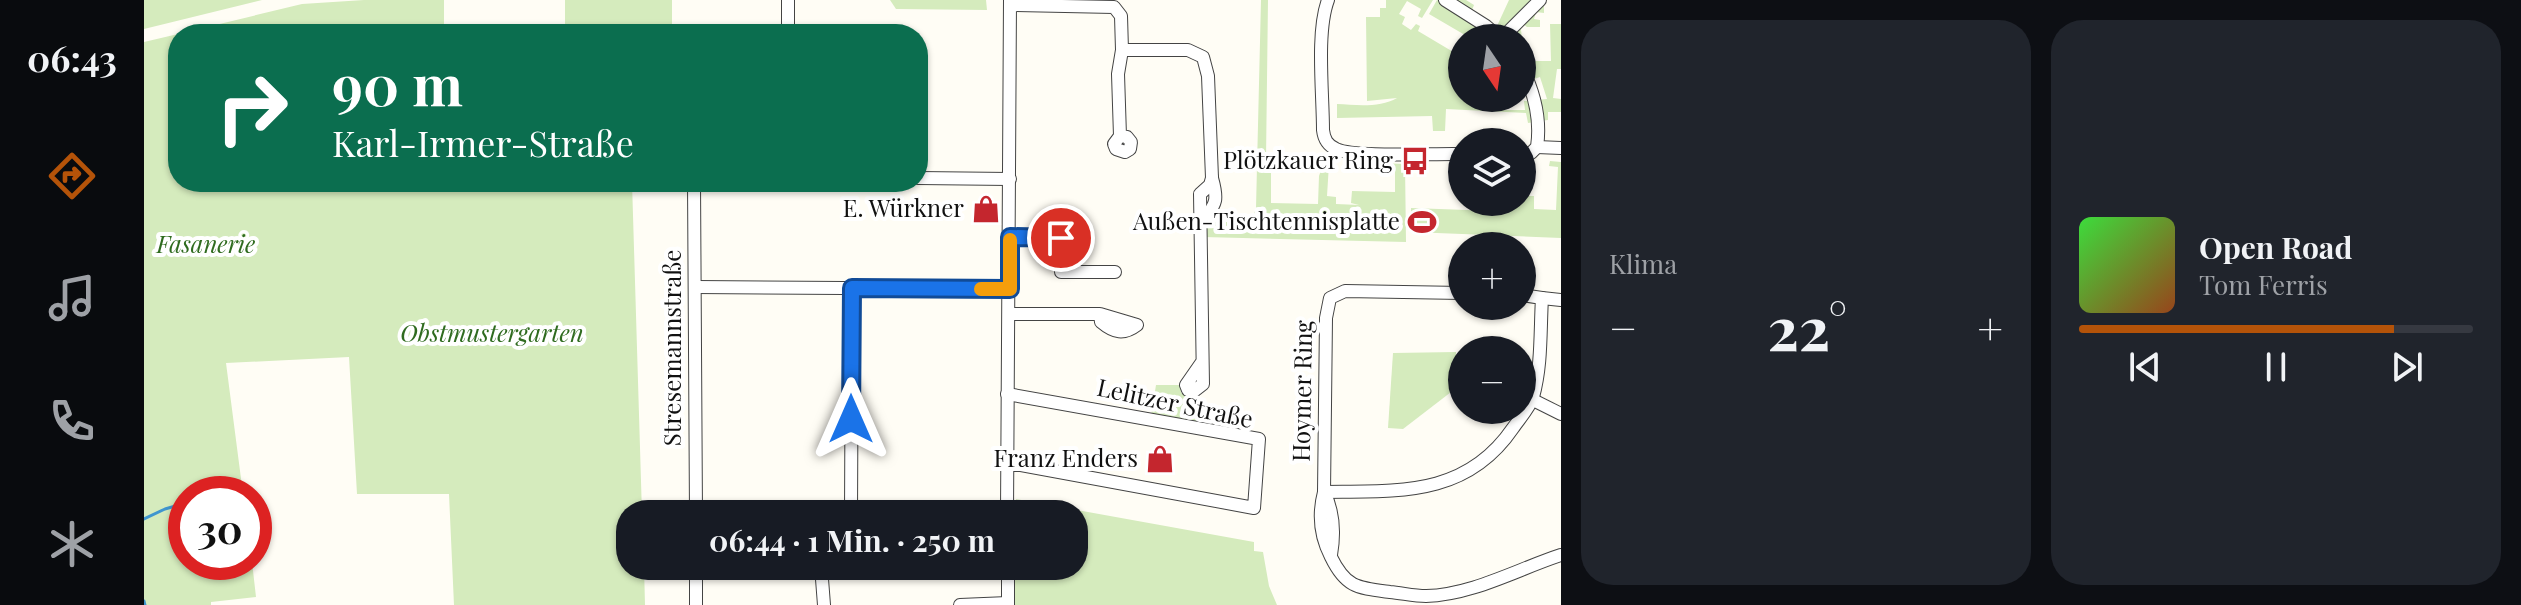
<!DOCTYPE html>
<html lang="de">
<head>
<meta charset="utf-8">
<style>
  body { margin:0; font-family:"Playfair Display",serif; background:#20242c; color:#f1f3f6; height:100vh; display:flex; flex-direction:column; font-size:30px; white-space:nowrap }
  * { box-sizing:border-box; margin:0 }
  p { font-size:26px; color:#9ea1a6 }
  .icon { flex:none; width:44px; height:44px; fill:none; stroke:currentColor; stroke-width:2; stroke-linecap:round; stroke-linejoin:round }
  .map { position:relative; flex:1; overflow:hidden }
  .drawer { display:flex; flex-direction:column; gap:20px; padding:20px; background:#0d0f14; width:960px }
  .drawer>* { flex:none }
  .top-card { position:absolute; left:24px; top:24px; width:760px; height:168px; border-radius:32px; box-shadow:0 2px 6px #0004; background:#0b6e4f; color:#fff; overflow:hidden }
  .needle { width:52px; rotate:167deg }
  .tools { position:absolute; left:1304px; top:24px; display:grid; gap:16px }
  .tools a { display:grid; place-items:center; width:88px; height:88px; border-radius:50%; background:#171b24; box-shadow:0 2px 6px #0004; font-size:40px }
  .speed { position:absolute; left:24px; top:476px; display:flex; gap:16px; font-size:40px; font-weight:700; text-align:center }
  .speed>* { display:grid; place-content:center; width:104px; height:104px; border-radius:50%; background:#171b24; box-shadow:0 2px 6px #0004; line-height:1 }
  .speed .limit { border:12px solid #d22; background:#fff; color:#111 }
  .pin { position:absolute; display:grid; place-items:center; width:68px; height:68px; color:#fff; margin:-34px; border:4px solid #fff; border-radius:50%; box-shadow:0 2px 8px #0007 }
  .me { position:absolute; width:88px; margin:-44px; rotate:0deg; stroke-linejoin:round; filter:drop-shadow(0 0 6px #0008) }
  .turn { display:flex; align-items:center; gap:28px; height:168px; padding:0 32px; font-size:36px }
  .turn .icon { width:104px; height:104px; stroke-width:2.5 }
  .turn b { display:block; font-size:56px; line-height:68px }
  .big { font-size:60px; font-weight:700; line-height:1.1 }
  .drawer .card { flex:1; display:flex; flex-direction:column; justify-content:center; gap:12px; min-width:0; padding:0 28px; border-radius:32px; background:#20242c }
  .song { display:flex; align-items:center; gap:24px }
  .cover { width:96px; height:96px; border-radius:12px; background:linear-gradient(135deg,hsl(120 70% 55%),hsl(20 70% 35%)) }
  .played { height:8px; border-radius:4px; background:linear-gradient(90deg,#b45309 80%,#363941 80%) }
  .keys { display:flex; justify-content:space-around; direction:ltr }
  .heat { display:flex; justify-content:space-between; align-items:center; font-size:44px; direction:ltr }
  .drawer .tiles { flex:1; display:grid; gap:20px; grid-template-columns:repeat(2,1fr) }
  .trip { position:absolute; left:472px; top:500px; width:472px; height:80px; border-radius:32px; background:#171b24; box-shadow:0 2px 6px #0004; font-weight:700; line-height:80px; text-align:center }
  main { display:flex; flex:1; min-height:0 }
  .dock { display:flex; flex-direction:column; width:144px; justify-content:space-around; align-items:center; background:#090b0e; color:#9ea1a6 }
  .dock .icon { width:56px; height:56px }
  .dock .selected { color:#b45309 }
  .dock b { font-size:36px; color:#f1f3f6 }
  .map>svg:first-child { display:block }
  .green { fill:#d5ebbd }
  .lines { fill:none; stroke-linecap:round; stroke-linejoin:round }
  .stream { stroke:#3f96cf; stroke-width:3 }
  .street-casing { stroke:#444; stroke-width:14 }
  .street { stroke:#fff; stroke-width:12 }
  .route-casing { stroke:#114b97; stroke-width:20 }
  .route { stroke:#1a73e8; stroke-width:14 }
  .slow { stroke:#f59e0b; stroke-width:14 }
  .labels { text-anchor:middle; stroke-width:8; stroke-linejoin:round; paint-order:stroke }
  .poi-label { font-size:24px; fill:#111; stroke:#fff; text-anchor:end }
  .park-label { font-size:24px; font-style:italic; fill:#2f6b1f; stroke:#fff }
  .street-label { font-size:24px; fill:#111; stroke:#fff }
</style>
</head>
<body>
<main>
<nav class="dock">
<b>06:43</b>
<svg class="icon selected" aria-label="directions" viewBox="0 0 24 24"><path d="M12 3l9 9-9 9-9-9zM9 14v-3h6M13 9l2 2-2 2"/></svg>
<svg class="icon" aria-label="music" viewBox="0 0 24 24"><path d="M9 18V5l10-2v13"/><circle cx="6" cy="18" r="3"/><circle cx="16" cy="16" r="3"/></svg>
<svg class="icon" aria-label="phone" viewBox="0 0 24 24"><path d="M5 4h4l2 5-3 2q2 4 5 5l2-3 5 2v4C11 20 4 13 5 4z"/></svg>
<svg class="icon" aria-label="climate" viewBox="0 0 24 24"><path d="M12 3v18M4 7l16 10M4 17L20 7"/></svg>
</nav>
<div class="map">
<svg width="1417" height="605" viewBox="0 0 1417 605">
  <rect width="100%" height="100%" fill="#fffdf5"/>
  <g class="green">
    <path d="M0 0H118L0 29Z"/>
    <path d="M220 0H300V34H34L158 4Z"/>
    <rect x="421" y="0" width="107" height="34"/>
    <path d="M746 0H842L843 10 752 9Z"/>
    <path d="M1117 0H1124L1122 159H1127V203L1174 204 1175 176 1181 158 1192 160V164H1185L1183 196 1192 197V204L1215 205 1207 203 1208 191 1251 192V169L1234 168V163L1261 164 1262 242 1059 237 1067 213 1075 216H1109L1112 208Z"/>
    <path d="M1242 0H1289L1278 18 1274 16 1277 9 1263 1 1255 14 1261 17 1258 24 1267 30 1272 24 1276 26 1274 31 1316 56 1318 62V98H1351L1353 110H1381L1380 101 1403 99 1396 77 1384 81 1387 91 1378 93V61H1407L1406 24H1417V69H1413L1409 98 1417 99V112H1404V120L1384 123 1382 113 1302 109 1301 131H1289L1288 116 1193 118V104C1212 105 1236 108 1253 98L1223 101 1222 17H1236V8H1242Z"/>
    <path d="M1293 0H1322L1330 5 1327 13 1353 26 1365 0H1398L1400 3V13L1392 12 1390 19 1396 20V27H1383L1376 22 1378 38H1326L1285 14Z"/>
    <path d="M34 34V182H488L498 514H486V566H500L501 605H310L305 494H213L205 357 82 363 99 494H42V562H108L112 597 67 602V605H0V42Z"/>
    <path d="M1406 161 1417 162V238L1267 232V208L1351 211V202H1378V196H1390V209L1412 210 1414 167 1405 166Z"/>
    <path d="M1312 352 1311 389 1259 429 1244 428 1249 353Z"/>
    <path d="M1012 385H1037V393L1054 396V425L1007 416Z"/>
    <path d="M872 499 1110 542V551L1119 552 1125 586 1133 605H871V566H930V514H871Z"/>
  </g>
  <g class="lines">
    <g class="stream">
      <path d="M73 494 96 490"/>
      <path d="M0 519 21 509 42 503"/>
      <path d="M0 601 1 605"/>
    </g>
    <defs>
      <g id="street">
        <path d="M644 0V34"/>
        <path d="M1184 0C1172 32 1179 93 1179 130 1180 139 1183 145 1192 149 1211 158 1292 153 1318 154"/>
        <path d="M1301 0 1342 26 1356 38"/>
        <path d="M866 5 970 7 977 16 978 50H1044L1059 57 1064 76 1068 178C1075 203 1071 204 1058 223"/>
        <path d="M1358 38 1396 0"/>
        <path d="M1378 68C1390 92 1397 120 1393 147L1387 153 1378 154"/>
        <path d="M976 136 983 137 987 142 986 149 981 152 972 149 970 144 976 136 974 74 978 50"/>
        <path d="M1393 147 1417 148"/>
        <path d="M774 178 866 179"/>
        <path d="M550 182 552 514"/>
        <path d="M866 237 917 238V272H971"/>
        <path d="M552 287 866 289"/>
        <path d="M1318 293 1201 291 1186 298 1182 318 1180 492C1174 515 1176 536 1187 557 1202 588 1214 588 1246 592 1258 593 1270 596 1282 596 1328 595 1374 569 1417 555"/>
        <path d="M1398 298 1417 300"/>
        <path d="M865 314H956L957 322C970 333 980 335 993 325L956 314"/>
        <path d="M1058 362 1042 385 1044 390 1050 391 1059 384 1056 194 1066 185 1068 178"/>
        <path d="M1389 400 1417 414"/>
        <path d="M862 465H877L1110 508 1115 439 863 394"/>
        <path d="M1180 492C1254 491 1322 497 1369 428 1376 418 1386 407 1389 397 1398 365 1396 331 1398 298L1378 295"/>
        <path d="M1180 492C1190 512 1191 532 1187 555"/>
        <path d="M707 514 708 288"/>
        <path d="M863 514 866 0"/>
        <path d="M552 566V605"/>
        <path d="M677 566 680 605"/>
        <path d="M816 605 864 603"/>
        <path d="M864 605V566"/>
      </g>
    </defs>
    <use href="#street" class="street-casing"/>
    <use href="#street" class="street"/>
  </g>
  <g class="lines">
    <defs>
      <path id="route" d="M707 419 708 288 866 289V237L917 238"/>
    </defs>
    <use href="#route" class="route-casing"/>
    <use href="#route" class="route"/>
    <path class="slow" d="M837 289H866V240"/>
  </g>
  <defs>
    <symbol id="bus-bare" viewBox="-9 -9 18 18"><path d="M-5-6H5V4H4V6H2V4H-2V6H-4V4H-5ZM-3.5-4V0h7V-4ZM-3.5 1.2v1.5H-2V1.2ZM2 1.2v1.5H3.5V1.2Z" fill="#c4262e" stroke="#fff" stroke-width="2.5" paint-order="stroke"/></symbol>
    <symbol id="shop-bare" viewBox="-9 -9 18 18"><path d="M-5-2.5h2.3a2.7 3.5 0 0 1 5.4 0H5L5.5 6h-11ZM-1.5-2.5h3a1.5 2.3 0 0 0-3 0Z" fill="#c4262e" stroke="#fff" stroke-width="2.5" paint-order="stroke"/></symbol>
    <symbol id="stadium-bare" viewBox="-9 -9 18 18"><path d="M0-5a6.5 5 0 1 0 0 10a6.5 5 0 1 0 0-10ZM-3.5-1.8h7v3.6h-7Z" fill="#c4262e" stroke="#fff" stroke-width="2.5" paint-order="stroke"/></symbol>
  </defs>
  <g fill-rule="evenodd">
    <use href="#bus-bare" x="1251" y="141" width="40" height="40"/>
    <use href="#shop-bare" x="822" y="189" width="40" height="40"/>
    <use href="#stadium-bare" x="1258" y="202" width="40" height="40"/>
    <use href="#shop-bare" x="996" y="439" width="40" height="40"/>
  </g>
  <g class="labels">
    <g class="poi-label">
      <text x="1249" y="169">Plötzkauer Ring</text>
      <text x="820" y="217">E. Würkner</text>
      <text x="1256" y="230">Außen-Tischtennisplatte</text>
      <text x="994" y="467">Franz Enders</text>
    </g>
    <g class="park-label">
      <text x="62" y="253">Fasanerie</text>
      <text x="348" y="342">Obstmustergarten</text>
    </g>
    <g class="street-label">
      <text transform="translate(529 348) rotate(-90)" y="8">Stresemannstraße</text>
      <text transform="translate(1159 391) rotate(-89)" y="8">Hoymer Ring</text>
      <text transform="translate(1031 404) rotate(12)" y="8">Lelitzer Straße</text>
    </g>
  </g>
</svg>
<div class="tools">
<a><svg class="needle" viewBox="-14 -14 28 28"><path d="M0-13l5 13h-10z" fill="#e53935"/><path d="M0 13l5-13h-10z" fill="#9ea1a6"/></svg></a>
<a><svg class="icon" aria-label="layers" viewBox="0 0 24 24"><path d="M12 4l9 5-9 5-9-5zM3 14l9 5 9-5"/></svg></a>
<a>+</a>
<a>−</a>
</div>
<div class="speed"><div class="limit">30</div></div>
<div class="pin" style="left:917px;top:238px;background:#d93025"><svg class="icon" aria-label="arrive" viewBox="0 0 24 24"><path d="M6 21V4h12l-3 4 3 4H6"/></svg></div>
<svg class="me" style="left:707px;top:419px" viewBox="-20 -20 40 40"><path d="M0-17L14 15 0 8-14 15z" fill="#1a73e8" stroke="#fff" stroke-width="4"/></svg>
<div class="trip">06:44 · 1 Min. · 250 m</div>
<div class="top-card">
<div class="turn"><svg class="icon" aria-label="right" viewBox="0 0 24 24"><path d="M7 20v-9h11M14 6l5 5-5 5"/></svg><div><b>90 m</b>Karl-Irmer-Straße</div></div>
</div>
</div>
<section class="drawer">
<div class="tiles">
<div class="card"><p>Klima</p>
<div class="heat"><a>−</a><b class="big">22°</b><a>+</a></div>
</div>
<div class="card">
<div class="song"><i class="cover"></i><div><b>Open Road</b><p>Tom Ferris</p></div></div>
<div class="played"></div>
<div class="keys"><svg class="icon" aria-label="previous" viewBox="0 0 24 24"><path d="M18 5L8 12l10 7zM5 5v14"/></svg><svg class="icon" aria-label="pause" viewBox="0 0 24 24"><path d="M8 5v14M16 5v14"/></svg><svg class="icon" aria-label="next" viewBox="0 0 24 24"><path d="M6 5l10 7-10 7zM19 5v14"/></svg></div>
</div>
</div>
</section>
</main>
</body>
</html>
